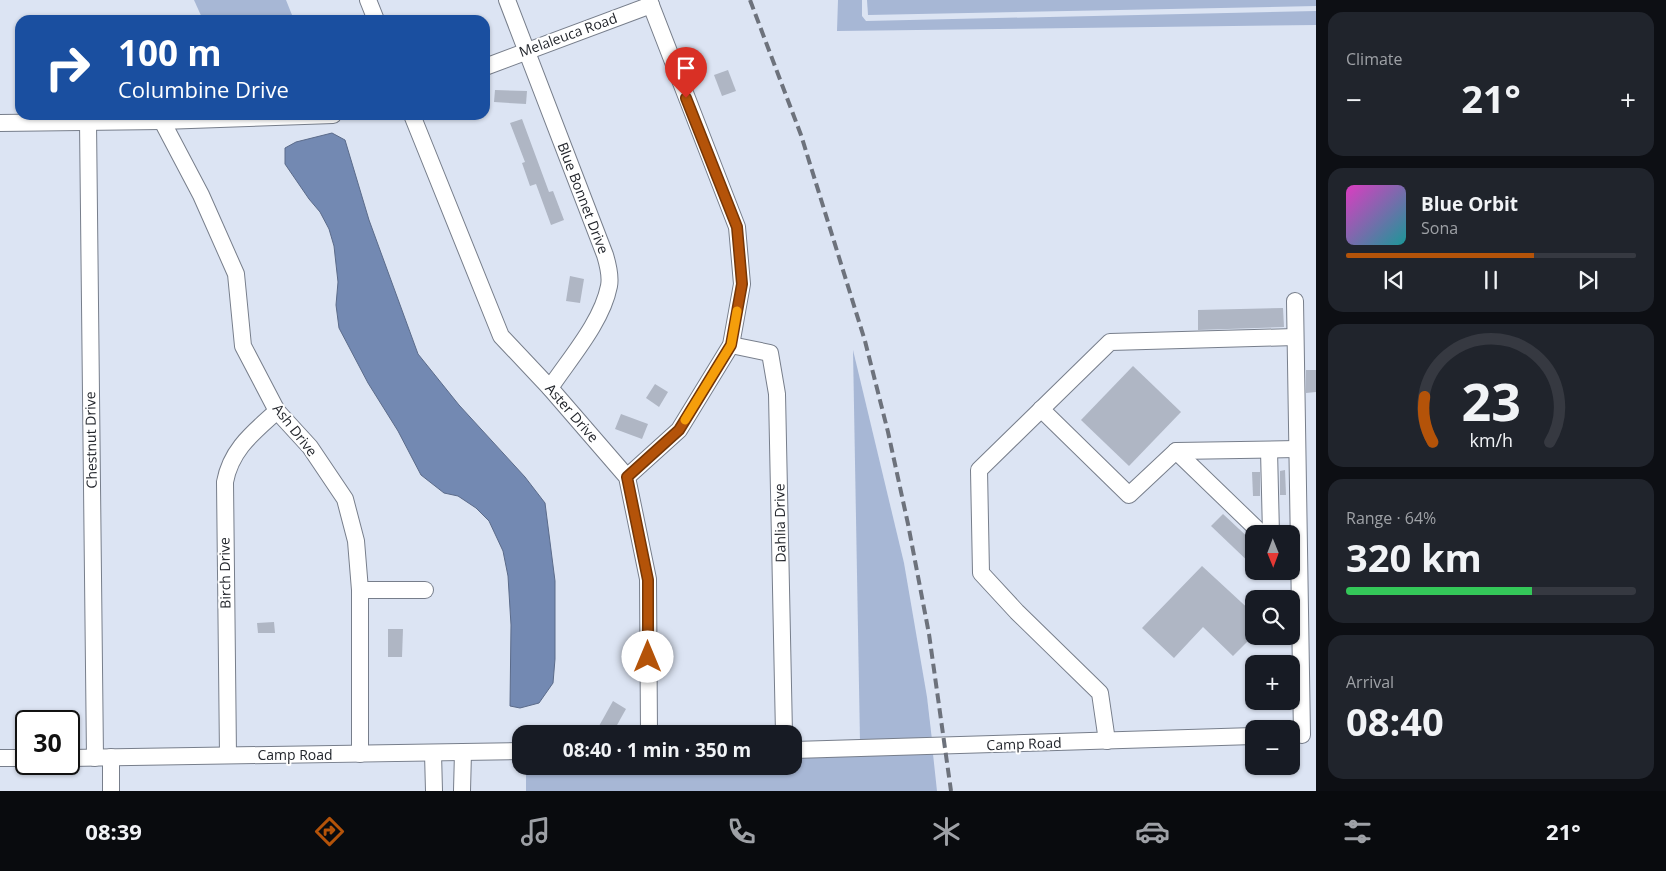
<!DOCTYPE html>
<html lang="en">
<head>
<meta charset="utf-8">
<style>
  body { margin:0; font-family:"Open Sans",sans-serif; background:#20242c; color:#f1f3f6; height:100vh; display:flex; flex-direction:column; font-size:19px; white-space:nowrap }
  * { box-sizing:border-box; margin:0 }
  p { font-size:16px; color:#9ea1a6 }
  .icon { flex:none; width:28px; height:28px; fill:none; stroke:currentColor; stroke-width:2; stroke-linecap:round; stroke-linejoin:round }
  .map { position:relative; flex:1; overflow:hidden }
  .details { display:flex; flex-direction:column; gap:12px; padding:12px; background:#0d0f14; width:350px }
  .details>* { flex:none }
  .top-card { position:absolute; left:15px; top:15px; width:475px; height:105px; border-radius:15px; box-shadow:0 1px 4px #0004; background:#1a4fa0; color:#fff; overflow:hidden }
  .needle { width:32px; rotate:179deg }
  .fabs { position:absolute; left:1245px; top:525px; display:grid; gap:10px }
  .fabs a { display:grid; place-items:center; width:55px; height:55px; border-radius:10px; background:#171b24; box-shadow:0 1px 4px #0004; font-size:25px }
  .speed { position:absolute; left:15px; top:710px; display:flex; gap:10px; font-size:25px; font-weight:700; text-align:center }
  .speed>* { display:grid; place-content:center; width:65px; height:65px; border-radius:50%; background:#171b24; box-shadow:0 1px 4px #0004; line-height:1 }
  .speed .limit { border:2px solid #111; border-radius:8px; background:#fff; color:#111 }
  .pin { position:absolute; display:grid; place-items:center; width:42px; height:42px; color:#fff; margin:-51px -21px; border-radius:50% 50% 50% 0; rotate:-45deg; box-shadow:0 0 5px #0007 }
  .pin .icon { rotate:45deg }
  .me { position:absolute; width:55px; margin:-28px; rotate:0deg; stroke-linejoin:round; filter:drop-shadow(0 0 4px #0008) }
  .turn { display:flex; align-items:center; gap:18px; height:105px; padding:0 20px; font-size:22px }
  .turn .icon { width:65px; height:65px; stroke-width:2.5 }
  .turn b { display:block; font-size:35px; line-height:42px }
  .big { font-size:38px; font-weight:700; line-height:1.1 }
  .details .tile { flex:1; display:flex; flex-direction:column; justify-content:center; gap:8px; min-width:0; padding:0 18px; border-radius:15px; background:#20242c }
  .details .dial { align-items:center; gap:0 }
  .dial svg { height:130px; overflow:visible; fill:none; stroke:#363941; stroke-width:7; stroke-linecap:round; text-anchor:middle }
  .dial text { fill:#f1f3f6; stroke:none }
  .song { display:flex; align-items:center; gap:15px }
  .cover { width:60px; height:60px; border-radius:8px; background:linear-gradient(135deg,hsl(310 70% 55%),hsl(180 70% 35%)) }
  .played { height:5px; border-radius:2px; background:linear-gradient(90deg,#b45309 65%,#363941 65%) }
  .keys { display:flex; justify-content:space-around; direction:ltr }
  .heat { display:flex; justify-content:space-between; align-items:center; font-size:28px; direction:ltr }
  .charge { height:8px; border-radius:4px; background:linear-gradient(90deg,#34c759 64%,#363941 0) }
  .trip { position:absolute; left:512px; top:725px; width:290px; height:50px; border-radius:15px; background:#171b24; box-shadow:0 1px 4px #0004; font-weight:700; line-height:50px; text-align:center }
  .tab-bar { display:flex; height:80px; justify-content:space-around; align-items:center; background:#090b0e; color:#9ea1a6 }
  .tab-bar .icon { width:35px; height:35px }
  .tab-bar .active { color:#b45309 }
  .tab-bar b { font-size:22px; color:#f1f3f6 }
  main { display:flex; flex:1; min-height:0 }
  .map>svg:first-child { display:block }
  .green { fill:#a7b7d5 }
  .water { fill:#7389b2; stroke:#5b6b8a }
  .building { fill:#afb6c4 }
  .lines { fill:none; stroke-linecap:round; stroke-linejoin:round }
  .minor-casing { stroke:#777e8b; stroke-width:18 }
  .minor { stroke:#fff; stroke-width:16 }
  .rail { stroke:#6d727c; stroke-width:4; stroke-dasharray:10 5; stroke-linecap:butt }
  .route-casing { stroke:#753606; stroke-width:12 }
  .route { stroke:#b45309; stroke-width:9 }
  .slow { stroke:#f59e0b; stroke-width:9 }
  .labels { text-anchor:middle; stroke-width:4; stroke-linejoin:round; paint-order:stroke }
  .street-label { font-size:14px; fill:#23262c; stroke:#fff }
</style>
</head>
<body>
<main>
<div class="map">
<svg width="1316" height="791" viewBox="0 0 1316 791">
  <rect width="100%" height="100%" fill="#dce4f3"/>
  <g class="green">
    <path d="M194 0H286L294 20H203Z"/>
    <path d="M838 0H862V16L866 21 1316 11V25L837 31Z"/>
    <path d="M867 0H1316V6L868 15Z"/>
    <path d="M853 350 904 563 927 697 932 740 860 742Z"/>
    <path d="M933 754 937 791H526V766H794V757Z"/>
  </g>
  <path class="water" d="M332 133 345 140 369 220 418 354 459 405 525 477 545 503 555 581V659L553 683 539 703 520 708 510 706 511 625 508 576 503 551 489 521 476 508 458 496 444 493 421 475 398 431 368 383 339 328 336 305 338 282 334 246 329 229 320 212 309 199 285 164V148L296 142Z"/>
  <g class="building">
    <path d="M728 70 736 91 722 96 714 75Z"/>
    <path d="M495 90 527 91 526 104 494 102Z"/>
    <path d="M522 119 549 192 553 191 564 220 551 225 536 184 530 186 522 163 525 162 510 123Z"/>
    <path d="M570 276 584 279 580 303 566 301Z"/>
    <path d="M1283 308 1284 327 1198 330V310Z"/>
    <path d="M1133 366 1181 412 1129 466 1081 420Z"/>
    <path d="M1306 370H1316V392L1306 393Z"/>
    <path d="M655 384 668 392 659 407 646 398Z"/>
    <path d="M621 414 648 424 642 439 615 429Z"/>
    <path d="M1285 470 1286 495H1280V471Z"/>
    <path d="M1252 472H1260V496H1253Z"/>
    <path d="M1223 514 1254 543V567L1211 526Z"/>
    <path d="M1202 566 1254 614V635L1233 656 1203 627 1174 658 1142 628Z"/>
    <path d="M274 622 275 633H258L257 623Z"/>
    <path d="M388 629H403L402 657H388Z"/>
    <path d="M613 701 626 709 612 734 599 726Z"/>
  </g>
  <g class="lines">
    <defs>
      <g id="minor">
        <path d="M368 0 376 20"/>
        <path d="M507 0 605 255C608 265 611 276 609 286 602 322 570 358 550 388"/>
        <path d="M485 67 651 5"/>
        <path d="M412 115 501 336 550 388 627 477 648 579 649 734"/>
        <path d="M162 121 201 195 236 274 243 346 277 411 310 447 345 499 356 541 360 590V754"/>
        <path d="M88 122 95 758"/>
        <path d="M0 123 162 121 333 115"/>
        <path d="M1295 301 1302 735"/>
        <path d="M731 345 770 353 777 394 784 734"/>
        <path d="M1041 409 1129 495 1176 451 1262 534"/>
        <path d="M1269 450 1271 534"/>
        <path d="M1176 451 1297 449"/>
        <path d="M627 477 679 430 731 345 742 284 737 227 649 0"/>
        <path d="M360 590H425"/>
        <path d="M1107 741 1100 693 1017 612 981 573 979 470 1110 342 1295 337"/>
        <path d="M794 750 1254 736"/>
        <path d="M433 753 434 791"/>
        <path d="M228 755 225 482C231 449 254 432 277 411"/>
        <path d="M111 757V791"/>
        <path d="M0 758H26"/>
        <path d="M69 758 521 751"/>
        <path d="M462 791 463 752"/>
      </g>
    </defs>
    <use href="#minor" class="minor-casing"/>
    <use href="#minor" class="minor"/>
    <path class="rail" d="M750 0 801 135 865 341 888 432 908 524 929 634 951 791"/>
  </g>
  <g class="lines">
    <defs>
      <path id="route" d="M648 657V580L627 477 679 430 731 345 742 284 737 227 686 98"/>
    </defs>
    <use href="#route" class="route-casing"/>
    <use href="#route" class="route"/>
    <path class="slow" d="M685 420 731 345 737 311"/>
  </g>
  <g class="labels">
    <g class="street-label">
      <text transform="translate(568 35) rotate(-20)" y="5">Melaleuca Road</text>
      <text transform="translate(583 198) rotate(69)" y="5">Blue Bonnet Drive</text>
      <text transform="translate(572 413) rotate(49)" y="5">Aster Drive</text>
      <text transform="translate(295 430) rotate(52)" y="5">Ash Drive</text>
      <text transform="translate(91 440) rotate(-91)" y="5">Chestnut Drive</text>
      <text transform="translate(780 523) rotate(-91)" y="5">Dahlia Drive</text>
      <text transform="translate(225 573) rotate(-91)" y="5">Birch Drive</text>
      <text transform="translate(1024 744) rotate(-2)" y="5">Camp Road</text>
      <text x="295" y="760">Camp Road</text>
    </g>
  </g>
</svg>
<div class="fabs">
<a><svg class="needle" viewBox="-14 -14 28 28"><path d="M0-13l5 13h-10z" fill="#e53935"/><path d="M0 13l5-13h-10z" fill="#9ea1a6"/></svg></a>
<a><svg class="icon" aria-label="search" viewBox="0 0 24 24"><circle cx="10" cy="10" r="6"/><path d="M15 15l6 6"/></svg></a>
<a>+</a>
<a>−</a>
</div>
<div class="speed"><div class="limit">30</div></div>
<div class="pin" style="left:686px;top:98px;background:#d93025"><svg class="icon" aria-label="arrive" viewBox="0 0 24 24"><path d="M6 21V4h12l-3 4 3 4H6"/></svg></div>
<svg class="me" style="left:648px;top:657px" viewBox="-20 -20 40 40"><circle r="19" fill="#fff"/><path d="M0-13L10 11 0 6-10 11z" fill="#b45309"/></svg>
<div class="trip">08:40 · 1 min · 350 m</div>
<div class="top-card">
<div class="turn"><svg class="icon" aria-label="right" viewBox="0 0 24 24"><path d="M7 20v-9h11M14 6l5 5-5 5"/></svg><div><b>100 m</b>Columbine Drive</div></div>
</div>
</div>
<section class="details">
<div class="tile"><p>Climate</p>
<div class="heat"><a>−</a><b class="big">21°</b><a>+</a></div>
</div>
<div class="tile">
<div class="song"><i class="cover"></i><div><b>Blue Orbit</b><p>Sona</p></div></div>
<div class="played"></div>
<div class="keys"><svg class="icon" aria-label="previous" viewBox="0 0 24 24"><path d="M18 5L8 12l10 7zM5 5v14"/></svg><svg class="icon" aria-label="pause" viewBox="0 0 24 24"><path d="M8 5v14M16 5v14"/></svg><svg class="icon" aria-label="next" viewBox="0 0 24 24"><path d="M6 5l10 7-10 7zM19 5v14"/></svg></div>
</div>
<div class="tile dial"><svg viewBox="0 0 100 80">
<path d="M14 69A42 42 0 1 1 86 69"/>
<path d="M14 69A42 42 0 0 1 9 41" stroke="#b45309"/>
<text x="50" y="56" font-size="32" font-weight="700">23</text>
<text x="50" y="72" font-size="11">km/h</text>
</svg></div>
<div class="tile"><p>Range · 64%</p><b class="big">320 km</b><div class="charge"></div></div>
<div class="tile"><p>Arrival</p><b class="big">08:40</b></div>
</section>
</main>
<nav class="tab-bar">
<b>08:39</b>
<svg class="icon active" aria-label="directions" viewBox="0 0 24 24"><path d="M12 3l9 9-9 9-9-9zM9 14v-3h6M13 9l2 2-2 2"/></svg>
<svg class="icon" aria-label="music" viewBox="0 0 24 24"><path d="M9 18V5l10-2v13"/><circle cx="6" cy="18" r="3"/><circle cx="16" cy="16" r="3"/></svg>
<svg class="icon" aria-label="phone" viewBox="0 0 24 24"><path d="M5 4h4l2 5-3 2q2 4 5 5l2-3 5 2v4C11 20 4 13 5 4z"/></svg>
<svg class="icon" aria-label="climate" viewBox="0 0 24 24"><path d="M12 3v18M4 7l16 10M4 17L20 7"/></svg>
<svg class="icon" aria-label="car" viewBox="0 0 24 24"><path d="M5 17H2v-5l4-1 3-4h7l3 4 3 1v5h-3M9 17h6M6 11h13"/><circle cx="7" cy="17" r="2"/><circle cx="17" cy="17" r="2"/></svg>
<svg class="icon" aria-label="filters" viewBox="0 0 24 24"><path d="M4 7h16M4 17h16"/><circle cx="9" cy="7" r="2"/><circle cx="15" cy="17" r="2"/></svg>
<b>21°</b>
</nav>
</body>
</html>
